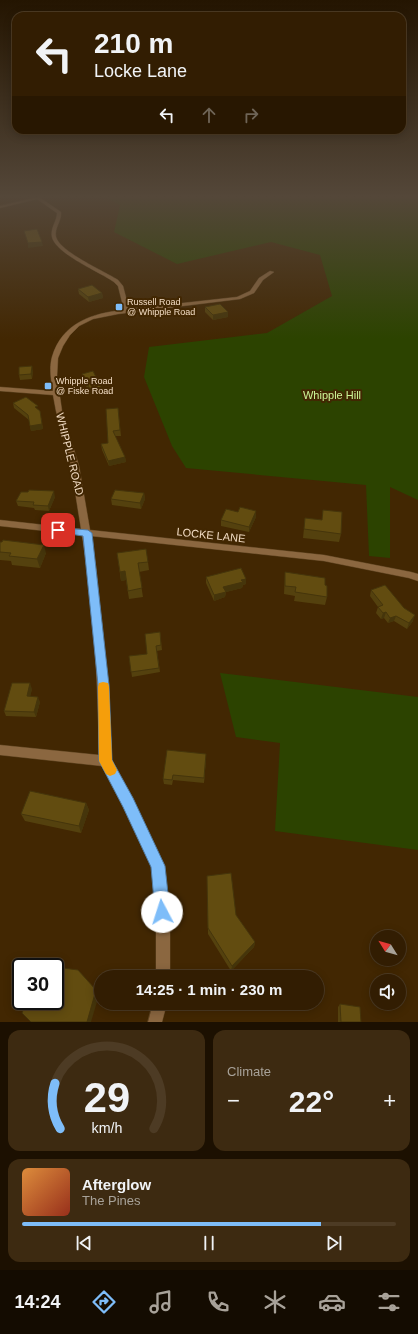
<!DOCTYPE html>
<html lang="en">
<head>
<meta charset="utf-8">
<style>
  body { margin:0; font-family:Helvetica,sans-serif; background:#3d2a11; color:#f1f3f6; height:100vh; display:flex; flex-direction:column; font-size:15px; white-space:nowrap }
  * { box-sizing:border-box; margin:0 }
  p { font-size:13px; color:#a8a299 }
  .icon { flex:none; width:22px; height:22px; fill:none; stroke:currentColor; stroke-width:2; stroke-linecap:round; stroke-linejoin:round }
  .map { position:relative; height:1022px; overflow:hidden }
  .panel { display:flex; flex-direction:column; gap:8px; padding:8px; background:#1c1001; flex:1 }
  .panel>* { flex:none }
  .top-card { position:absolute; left:12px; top:12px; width:394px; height:122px; border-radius:12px; box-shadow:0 2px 10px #0003,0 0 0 1px #4d3b24; background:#321d02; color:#f1f3f6; overflow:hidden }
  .needle { width:26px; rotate:307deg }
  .tools { position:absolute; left:370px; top:930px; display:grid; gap:8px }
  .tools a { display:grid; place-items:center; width:36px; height:36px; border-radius:50%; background:#321d02; box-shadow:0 2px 10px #0003,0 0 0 1px #4d3b24; font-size:20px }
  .speed { position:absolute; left:12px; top:958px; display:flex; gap:8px; font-size:20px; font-weight:700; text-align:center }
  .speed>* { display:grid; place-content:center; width:52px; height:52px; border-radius:50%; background:#321d02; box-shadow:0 2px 10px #0003,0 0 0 1px #4d3b24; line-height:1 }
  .speed .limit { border:2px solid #111; border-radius:6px; background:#fff; color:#111 }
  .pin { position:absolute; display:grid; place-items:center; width:34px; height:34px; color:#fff; margin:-17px; border-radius:8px; box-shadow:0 2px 6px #0006 }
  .me { position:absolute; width:44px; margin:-22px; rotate:355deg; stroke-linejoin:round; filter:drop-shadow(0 0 3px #0008) }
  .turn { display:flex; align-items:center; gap:14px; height:84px; padding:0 16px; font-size:18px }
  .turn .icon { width:52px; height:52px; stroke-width:2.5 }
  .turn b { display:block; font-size:28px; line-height:34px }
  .lanes { display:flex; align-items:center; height:38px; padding:0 16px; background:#0003; justify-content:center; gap:20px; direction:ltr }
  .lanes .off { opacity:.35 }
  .big { font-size:30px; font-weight:700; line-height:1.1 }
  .panel .tile { flex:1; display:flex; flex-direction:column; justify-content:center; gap:6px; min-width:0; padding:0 14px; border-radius:12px; background:#3d2a11 }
  .panel .dial { align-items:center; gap:0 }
  .dial svg { height:104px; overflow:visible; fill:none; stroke:#4d3b24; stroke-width:7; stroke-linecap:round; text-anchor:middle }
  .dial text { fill:#f1f3f6; stroke:none }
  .song { display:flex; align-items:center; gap:12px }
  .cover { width:48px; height:48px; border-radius:6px; background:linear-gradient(135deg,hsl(30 70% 55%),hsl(10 70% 35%)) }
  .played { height:4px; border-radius:2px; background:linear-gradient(90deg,#7ebdf9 80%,#4d3b24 80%) }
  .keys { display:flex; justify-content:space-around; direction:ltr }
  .heat { display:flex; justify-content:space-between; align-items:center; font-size:22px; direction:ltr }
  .panel .tiles { flex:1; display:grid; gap:8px; grid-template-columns:1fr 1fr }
  .tile:last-child { grid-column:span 2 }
  .trip { position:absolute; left:94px; top:970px; width:230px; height:40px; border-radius:20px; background:#321d02; box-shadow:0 2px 10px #0003,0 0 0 1px #4d3b24; font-weight:700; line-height:40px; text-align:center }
  .tabs { display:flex; height:64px; justify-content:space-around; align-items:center; background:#140c01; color:#a8a299 }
  .tabs .icon { width:28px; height:28px }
  .tabs .active { color:#7ebdf9 }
  .tabs b { font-size:18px; color:#f1f3f6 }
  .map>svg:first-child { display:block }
  .green { fill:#2c4300 }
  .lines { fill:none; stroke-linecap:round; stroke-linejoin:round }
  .minor-casing { stroke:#5e4421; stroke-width:1 }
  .tertiary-casing { stroke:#5e4421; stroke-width:1 }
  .minor { fill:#8b6740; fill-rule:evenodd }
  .tertiary { fill:#8b6740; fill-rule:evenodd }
  .wall { fill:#54410e }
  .shaded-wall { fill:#45350b }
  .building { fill:#624c10; stroke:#45350b }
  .route { fill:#7ebdf9; stroke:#527ba2 }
  .slow { fill:#f59e0b }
  .poi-dot { fill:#7ebdf9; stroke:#422702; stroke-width:1.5 }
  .labels { text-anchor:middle; stroke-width:4; stroke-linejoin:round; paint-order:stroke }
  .far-poi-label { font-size:9px; fill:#f3ddc5; stroke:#422702; text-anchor:start }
  .park-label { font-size:11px; fill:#ccf597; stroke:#422702 }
  .street-label { font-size:11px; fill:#f3ddc5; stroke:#422702 }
</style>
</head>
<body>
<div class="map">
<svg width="418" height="1022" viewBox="0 0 418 1022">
  <rect width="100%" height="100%" fill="#422702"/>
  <g class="green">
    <path d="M103 196H418V500L390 487V558L369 556 366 485 186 468 172 446 144 377 149 347 267 333 332 296 320 255 271 242 177 264 114 232 120 205Z"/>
    <path d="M220 673 418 697V850L275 831 280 743 236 737Z"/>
  </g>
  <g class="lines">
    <defs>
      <g id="minor">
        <path d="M37 197H39L61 212C62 221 54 228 56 237 60 252 104 271 118 280L123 286 129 309 237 297 250 291 259 278 270 271 274 272 263 280 254 293 240 299 118 314 93 319 79 326 70 335 63 346 58 358 57 376 62 411 79 466 90 530 324 555 411 572 418 574V581L409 578 324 561 91 536 96 568 108 685 111 760 132 798 164 866 170 927V977H156V927L152 867 124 806 102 766 0 755V745L99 755C98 681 94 608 82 535L0 526V520L81 529 71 466 56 411 53 395 0 391V387L53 391C51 380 49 368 52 357 62 323 92 313 124 310L118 286 114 282C100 272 56 254 52 237 50 228 57 221 57 213L37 199Z"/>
        <path d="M153 1003H167L162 1022H148Z"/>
      </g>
      <path id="tertiary" d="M42 196H50L0 208V206Z"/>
    </defs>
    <use href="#minor" class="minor-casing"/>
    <use href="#tertiary" class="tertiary-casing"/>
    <use href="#minor" class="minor"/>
    <use href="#tertiary" class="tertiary"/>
  </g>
  <g class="wall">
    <path d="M78 289 102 293 103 298 89 302 79 294Z"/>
    <path d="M205 307 228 317 213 320 205 312Z"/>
    <path d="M33 371 32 379 20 380 19 375Z"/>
    <path d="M82 374 102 392 90 395 83 379Z"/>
    <path d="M13 403 38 410 40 411 43 429 31 431 29 420 14 408Z"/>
    <path d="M118 408 121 436H115L125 457 126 462 109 466 102 450 101 444 108 443Z"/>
    <path d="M144 493 145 499 141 509 112 505 111 499Z"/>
    <path d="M55 497 49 511 35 510 34 508 18 506 16 501Z"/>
    <path d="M323 510 341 534 339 542 303 538 305 518 322 520Z"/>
    <path d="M256 511V517L249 532 221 526V520L238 512Z"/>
    <path d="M0 542 46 553 40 568 12 565 11 561 0 560Z"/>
    <path d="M117 553 148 562 149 570 139 572 143 597 129 599 126 580 121 581Z"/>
    <path d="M285 572 325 585 327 597 325 605 294 601 295 596 284 594Z"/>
    <path d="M206 577 246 584 243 585 242 588 226 592 225 597 214 601 206 583Z"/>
    <path d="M371 590 413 621 407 629 394 621 388 623 384 618 381 619 376 613 378 607 370 596Z"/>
    <path d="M160 632 162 650 157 651 160 672 132 677 129 656 147 654Z"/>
    <path d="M32 689 30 696 40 702 36 717 6 716 4 711Z"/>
    <path d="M206 759 204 783 173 780 172 785 164 784 163 779Z"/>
    <path d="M86 803 89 810 81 833 25 821 21 814Z"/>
    <path d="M207 876 255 942 254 947 231 971 208 934Z"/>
    <path d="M340 1004 361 1022H338V1007Z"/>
  </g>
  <g class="shaded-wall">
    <path d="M42 242 43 246 28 248V243Z"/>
    <path d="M102 293 103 298 89 302 88 297Z"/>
    <path d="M228 312V317L213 320V315Z"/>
    <path d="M32 366 33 371 32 379 31 374Z"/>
    <path d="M101 387 102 392 90 395V389Z"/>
    <path d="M42 424 43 429 31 431 30 426Z"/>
    <path d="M125 457 126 462 109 466 108 461Z"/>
    <path d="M54 491 55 497 49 511 48 506Z"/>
    <path d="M144 493 145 499 141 509 140 503Z"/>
    <path d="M256 511V517L249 532V527Z"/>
    <path d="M44 545 46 553 40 568 37 559Z"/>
    <path d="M125 571 126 580 121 581 120 572Z"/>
    <path d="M246 579V584L243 585 242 588 226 592 225 597 214 601V595L223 587 241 580Z"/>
    <path d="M386 612 384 618 381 619 383 613Z"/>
    <path d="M415 615 413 621 407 629 409 623Z"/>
    <path d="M396 616 394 621 388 623 390 618Z"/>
    <path d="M30 683 32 689 29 702 27 696Z"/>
    <path d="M38 697 40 702 36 717 34 712Z"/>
    <path d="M206 754V759L204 783V778Z"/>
    <path d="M86 803 89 810 81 833 79 826Z"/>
    <path d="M255 942 254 947 231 971 232 966Z"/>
    <path d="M96 990 99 995 91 1022H87Z"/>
  </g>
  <g class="building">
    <path d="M37 229 42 242 28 243 24 231Z"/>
    <path d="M92 285 102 293 88 297 78 289Z"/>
    <path d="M220 304 228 312 213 315 205 307Z"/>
    <path d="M32 366 31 374 19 375V367Z"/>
    <path d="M93 371 101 387 90 389 82 374Z"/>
    <path d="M26 397 38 406 35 407 40 411 42 424 30 426 28 415 13 403Z"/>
    <path d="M118 408 120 430 113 431 125 457 108 461 101 444 108 443 106 409Z"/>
    <path d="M29 490 54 491 48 506 33 505 34 502 16 501 21 492H28Z"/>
    <path d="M115 490 144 493 140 503 111 499Z"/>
    <path d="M240 507 256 511 249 527 221 520 226 509 238 512Z"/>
    <path d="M323 510 342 512 341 534 304 529 305 518 322 520Z"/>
    <path d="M3 540 44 545 37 559 9 556 11 553 0 552V542H2Z"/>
    <path d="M146 549 148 562 138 563 142 588 128 591 125 571 120 572 117 553Z"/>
    <path d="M241 568 246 579 241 580 243 582 223 587 226 592 214 595 206 577Z"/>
    <path d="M285 572 325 578V585L327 586V597L295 592 296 587 285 586Z"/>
    <path d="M385 585 404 608 415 615 409 623 396 616 390 618 386 612 383 613 378 607 383 605 371 590Z"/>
    <path d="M160 632 161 645 156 646 159 668 131 672 129 656 147 654 145 634Z"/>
    <path d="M12 683H30L27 696 38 697 34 712 4 711Z"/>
    <path d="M167 750 206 754 204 778 173 775 172 780 163 779Z"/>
    <path d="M30 791 86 803 79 826 21 814Z"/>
    <path d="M231 873 236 915 255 942 232 966 208 928 207 876Z"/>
    <path d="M41 965 78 970 96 990 87 1022H31L22 1013 27 1001H55V967H40Z"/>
    <path d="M340 1004 360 1007 361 1022H341Z"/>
  </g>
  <linearGradient id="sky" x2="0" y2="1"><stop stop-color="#241501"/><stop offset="0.58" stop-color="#544739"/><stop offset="1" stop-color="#544739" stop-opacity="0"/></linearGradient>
  <rect width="418" height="339" fill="url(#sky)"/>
  <path class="route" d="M55 527 88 530 92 533 109 685 112 760 133 798 165 866 170 912 167 917 162 919 157 917 155 912 151 867 123 807 99 761 98 685 83 536 55 532 54 530Z"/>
  <path class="slow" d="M103 682 108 683 109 687 112 760 117 770 115 774 110 776 106 774 99 761 98 687 99 683Z"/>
  <g class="poi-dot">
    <rect x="115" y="303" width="8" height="8" rx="2"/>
    <rect x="44" y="382" width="8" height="8" rx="2"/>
  </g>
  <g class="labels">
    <g class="far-poi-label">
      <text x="127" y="305">Russell Road<tspan x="127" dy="10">@ Whipple Road</tspan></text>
      <text x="56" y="384">Whipple Road<tspan x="56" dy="10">@ Fiske Road</tspan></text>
    </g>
    <g class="park-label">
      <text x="332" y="399">Whipple Hill</text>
    </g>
    <g class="street-label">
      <text transform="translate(70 454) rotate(76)" y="4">WHIPPLE ROAD</text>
      <text transform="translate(211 535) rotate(6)" y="4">LOCKE LANE</text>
    </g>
  </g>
</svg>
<div class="tools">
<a><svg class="needle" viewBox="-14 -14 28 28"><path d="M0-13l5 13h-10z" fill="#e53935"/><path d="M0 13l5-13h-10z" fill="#a8a299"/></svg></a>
<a><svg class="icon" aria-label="sound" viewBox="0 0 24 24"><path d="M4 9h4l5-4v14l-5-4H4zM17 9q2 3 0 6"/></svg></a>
</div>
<div class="speed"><div class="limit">30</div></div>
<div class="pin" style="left:58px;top:530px;background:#d93025"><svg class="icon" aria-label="arrive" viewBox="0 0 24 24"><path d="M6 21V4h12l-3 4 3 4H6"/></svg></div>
<svg class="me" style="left:162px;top:912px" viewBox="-20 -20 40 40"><circle r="19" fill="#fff"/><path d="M0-13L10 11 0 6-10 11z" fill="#7ebdf9"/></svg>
<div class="trip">14:25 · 1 min · 230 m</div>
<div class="top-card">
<div class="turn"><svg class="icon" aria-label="left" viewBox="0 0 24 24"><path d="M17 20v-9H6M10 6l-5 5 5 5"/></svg><div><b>210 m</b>Locke Lane</div></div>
<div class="lanes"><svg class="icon" aria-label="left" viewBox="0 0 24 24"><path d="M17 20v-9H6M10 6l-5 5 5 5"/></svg><svg class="icon off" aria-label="ahead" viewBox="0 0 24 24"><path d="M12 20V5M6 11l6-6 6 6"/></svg><svg class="icon off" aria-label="right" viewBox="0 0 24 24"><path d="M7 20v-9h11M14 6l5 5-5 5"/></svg></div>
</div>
</div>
<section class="panel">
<div class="tiles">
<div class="tile dial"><svg viewBox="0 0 100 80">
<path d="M14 69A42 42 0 1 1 86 69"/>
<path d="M14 69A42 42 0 0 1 10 34" stroke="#7ebdf9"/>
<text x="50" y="56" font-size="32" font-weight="700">29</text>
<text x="50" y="72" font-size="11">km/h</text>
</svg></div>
<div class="tile"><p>Climate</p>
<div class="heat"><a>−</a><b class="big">22°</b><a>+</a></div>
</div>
<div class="tile">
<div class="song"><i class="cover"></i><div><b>Afterglow</b><p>The Pines</p></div></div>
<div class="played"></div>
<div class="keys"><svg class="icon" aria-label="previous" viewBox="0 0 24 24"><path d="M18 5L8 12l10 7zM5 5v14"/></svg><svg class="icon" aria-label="pause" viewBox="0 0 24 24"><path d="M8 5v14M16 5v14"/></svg><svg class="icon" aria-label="next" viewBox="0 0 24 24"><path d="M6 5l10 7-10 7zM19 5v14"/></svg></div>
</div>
</div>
</section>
<nav class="tabs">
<b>14:24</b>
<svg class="icon active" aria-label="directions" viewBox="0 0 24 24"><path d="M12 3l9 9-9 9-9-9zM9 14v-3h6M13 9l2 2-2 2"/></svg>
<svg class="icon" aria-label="music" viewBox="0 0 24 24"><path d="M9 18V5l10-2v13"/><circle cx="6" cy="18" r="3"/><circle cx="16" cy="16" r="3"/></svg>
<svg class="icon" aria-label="phone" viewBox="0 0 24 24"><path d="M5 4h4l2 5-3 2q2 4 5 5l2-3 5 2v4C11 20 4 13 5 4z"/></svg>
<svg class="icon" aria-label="climate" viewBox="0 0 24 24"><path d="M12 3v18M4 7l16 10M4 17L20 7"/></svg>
<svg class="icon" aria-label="car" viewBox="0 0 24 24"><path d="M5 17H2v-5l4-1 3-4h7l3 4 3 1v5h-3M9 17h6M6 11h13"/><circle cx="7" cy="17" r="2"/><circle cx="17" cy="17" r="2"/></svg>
<svg class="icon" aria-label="filters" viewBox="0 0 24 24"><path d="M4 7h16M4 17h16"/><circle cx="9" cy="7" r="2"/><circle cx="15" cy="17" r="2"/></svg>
</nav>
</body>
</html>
